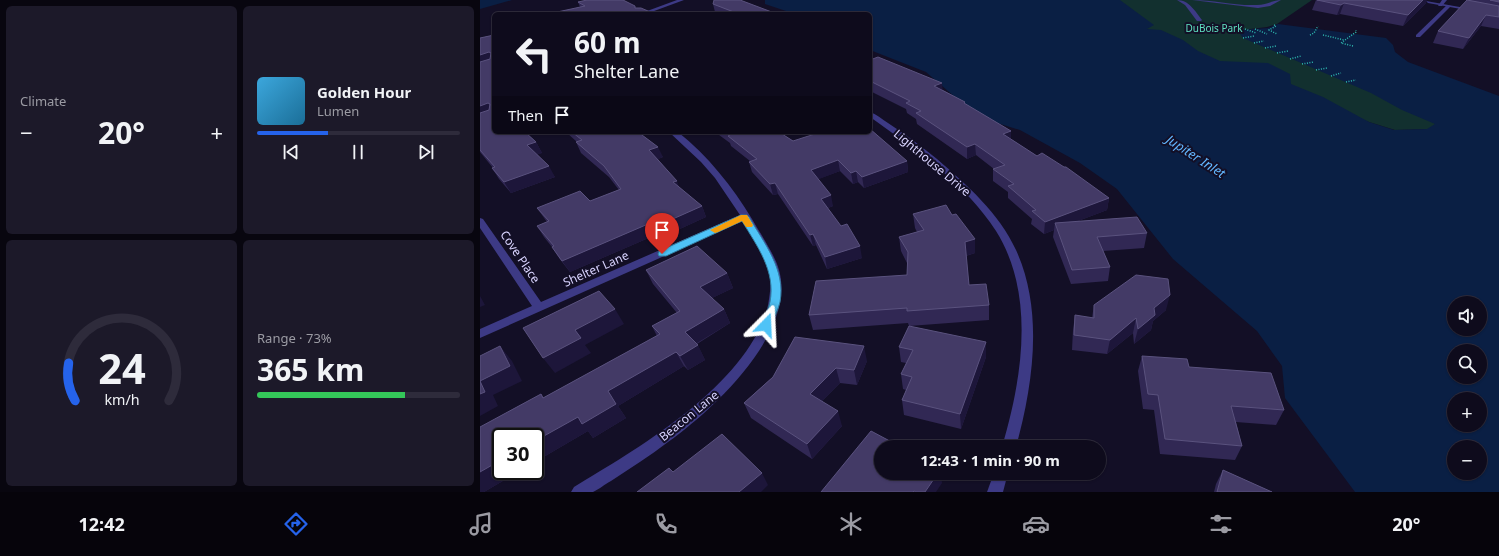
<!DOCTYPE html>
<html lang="en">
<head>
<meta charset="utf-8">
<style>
  body { margin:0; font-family:"Noto Sans",sans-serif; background:#1c1929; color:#f1f3f6; height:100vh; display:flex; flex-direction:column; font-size:15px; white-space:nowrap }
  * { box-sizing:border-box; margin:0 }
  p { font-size:13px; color:#9b9ba3 }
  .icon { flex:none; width:22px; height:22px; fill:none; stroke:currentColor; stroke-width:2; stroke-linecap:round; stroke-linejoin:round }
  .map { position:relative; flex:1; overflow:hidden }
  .panel { display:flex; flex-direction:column; gap:6px; padding:6px; background:#08060f; width:480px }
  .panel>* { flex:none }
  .top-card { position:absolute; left:12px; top:12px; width:380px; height:122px; border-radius:6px; box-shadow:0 1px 3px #0004,0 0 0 1px #2e2b3b; background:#0e0b1c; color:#f1f3f6; overflow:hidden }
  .controls { position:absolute; left:967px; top:296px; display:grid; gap:8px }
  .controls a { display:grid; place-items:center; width:40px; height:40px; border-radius:50%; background:#0e0b1c; box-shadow:0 1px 3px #0004,0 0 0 1px #2e2b3b; font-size:20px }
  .speed { position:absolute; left:12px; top:428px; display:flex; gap:8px; font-size:20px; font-weight:700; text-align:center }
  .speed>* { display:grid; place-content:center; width:52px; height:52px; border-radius:50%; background:#0e0b1c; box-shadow:0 1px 3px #0004,0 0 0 1px #2e2b3b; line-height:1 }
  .speed .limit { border:2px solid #111; border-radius:6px; background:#fff; color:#111 }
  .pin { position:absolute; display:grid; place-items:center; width:34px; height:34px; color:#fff; margin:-41px -17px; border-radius:50% 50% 50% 0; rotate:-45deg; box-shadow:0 0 4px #0007 }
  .pin .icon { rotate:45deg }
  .me { position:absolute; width:44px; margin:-22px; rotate:21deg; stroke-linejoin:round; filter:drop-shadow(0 0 3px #0008) }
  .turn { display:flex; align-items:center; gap:14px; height:84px; padding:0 16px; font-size:18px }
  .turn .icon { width:52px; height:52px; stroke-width:2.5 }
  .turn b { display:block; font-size:28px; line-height:34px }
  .then { display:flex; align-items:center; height:38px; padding:0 16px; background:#0003; gap:8px; font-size:15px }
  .big { font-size:30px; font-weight:700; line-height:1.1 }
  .panel .tile { flex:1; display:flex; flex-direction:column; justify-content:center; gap:6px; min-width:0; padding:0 14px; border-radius:6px; background:#1c1929 }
  .panel .dial { align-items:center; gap:0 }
  .dial svg { height:104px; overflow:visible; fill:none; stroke:#2e2b3b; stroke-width:7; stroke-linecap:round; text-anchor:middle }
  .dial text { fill:#f1f3f6; stroke:none }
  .song { display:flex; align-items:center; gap:12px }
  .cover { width:48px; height:48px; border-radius:6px; background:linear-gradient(135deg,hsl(200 70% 55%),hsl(200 70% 35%)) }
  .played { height:4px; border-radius:2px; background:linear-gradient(90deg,#2563eb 35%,#2e2b3b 35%) }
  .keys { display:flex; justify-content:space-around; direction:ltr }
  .heat { display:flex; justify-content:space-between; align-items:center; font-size:22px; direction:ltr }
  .charge { height:6px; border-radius:3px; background:linear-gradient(90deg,#34c759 73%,#2e2b3b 0) }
  .panel .tiles { flex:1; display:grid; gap:6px; grid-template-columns:repeat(2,1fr) }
  .trip { position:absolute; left:394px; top:440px; width:232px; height:40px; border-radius:20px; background:#0e0b1c; box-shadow:0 1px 3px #0004,0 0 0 1px #2e2b3b; font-weight:700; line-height:40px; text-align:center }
  .dock { display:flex; height:64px; justify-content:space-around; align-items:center; background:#06040b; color:#9b9ba3 }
  .dock .icon { width:28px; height:28px }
  .dock .current { color:#2563eb }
  .dock b { font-size:18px; color:#f1f3f6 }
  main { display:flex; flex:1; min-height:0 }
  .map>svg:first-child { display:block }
  .green { fill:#12302f }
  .water { fill:#0a1f44; fill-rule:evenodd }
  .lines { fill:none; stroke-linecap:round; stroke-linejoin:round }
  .path { stroke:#2fb8b0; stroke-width:1.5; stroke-dasharray:1 1.5; stroke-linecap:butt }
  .service { fill:#3d3a85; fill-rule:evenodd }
  .minor { fill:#3d3a85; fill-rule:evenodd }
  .wall { fill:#312854 }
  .shaded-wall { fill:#1d163a }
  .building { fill:#433a66; stroke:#5a527e }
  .route { fill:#4fc3f7; stroke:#337fa1 }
  .slow { fill:#f59e0b }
  .labels { text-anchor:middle; stroke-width:4; stroke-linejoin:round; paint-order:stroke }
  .far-park-label { font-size:10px; fill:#5fe0c0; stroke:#130f26 }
  .street-label { font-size:12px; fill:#d9d4ff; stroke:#130f26 }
  .water-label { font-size:13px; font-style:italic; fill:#62b6ff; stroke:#130f26 }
</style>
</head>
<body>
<main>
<section class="panel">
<div class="tiles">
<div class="tile"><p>Climate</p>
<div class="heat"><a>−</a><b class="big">20°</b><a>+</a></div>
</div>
<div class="tile">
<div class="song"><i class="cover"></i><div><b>Golden Hour</b><p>Lumen</p></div></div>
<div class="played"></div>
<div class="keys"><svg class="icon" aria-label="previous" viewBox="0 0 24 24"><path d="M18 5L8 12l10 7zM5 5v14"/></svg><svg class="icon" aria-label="pause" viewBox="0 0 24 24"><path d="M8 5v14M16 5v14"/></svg><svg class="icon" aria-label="next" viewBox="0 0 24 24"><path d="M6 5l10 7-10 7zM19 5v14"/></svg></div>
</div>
<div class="tile dial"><svg viewBox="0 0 100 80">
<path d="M14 69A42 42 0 1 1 86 69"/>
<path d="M14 69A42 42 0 0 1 9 40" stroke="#2563eb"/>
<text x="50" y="56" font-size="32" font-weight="700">24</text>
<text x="50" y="72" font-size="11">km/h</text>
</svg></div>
<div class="tile"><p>Range · 73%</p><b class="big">365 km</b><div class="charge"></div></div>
</div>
</section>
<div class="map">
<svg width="1019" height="492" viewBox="0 0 1019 492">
  <rect width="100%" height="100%" fill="#130f26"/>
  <path class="green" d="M575 0H832L797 24 787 27 762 30V37L912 101 956 124 950 129 915 130 889 122 794 86 665 29Z"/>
  <g class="water">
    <path d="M0 0H32L0 9Z"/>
    <path d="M285 0H640L674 25 667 29 681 30 703 40 718 51 740 61 788 63 810 74 811 84 843 97 889 122 914 130 947 129 955 124 922 110 891 93 763 38 760 34 762 30 788 28 798 24 906 38 913 45 915 52 928 62 1019 96V492H875L805 398 802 366 777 331 693 259 637 189 600 163 540 130 498 117 446 72 390 50V14H315L285 4ZM974 303H1000V329H974ZM974 351H1000V377H974ZM974 399H1000V425H974ZM974 447H1000V473H974Z"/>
  </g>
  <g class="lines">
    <g class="path">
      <path d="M794 25 796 26 789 30 797 34"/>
      <path d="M765 29 776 33"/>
      <path d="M775 29 787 34"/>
      <path d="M830 35 834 33 838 26"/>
      <path d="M843 35 864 40"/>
      <path d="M763 38 774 36"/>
      <path d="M774 43 784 41"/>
      <path d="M873 46 861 43 876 32V30"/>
      <path d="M785 48 796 46"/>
      <path d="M797 53 808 51"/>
      <path d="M810 59 821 56"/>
      <path d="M822 64 834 62"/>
      <path d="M836 70 847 68"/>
      <path d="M851 76 861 73"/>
      <path d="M866 82 876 80"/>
    </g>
    <g class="service">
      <path d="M697 0C709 0 715 11 722 20L721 21H717L705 5Z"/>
      <path d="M962 0H967L962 6H958Z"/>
      <path d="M967 5 971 6 940 37H936V35Z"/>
    </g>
    <g class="minor">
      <path d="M197 0H204L166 14H159Z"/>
      <path d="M712 0C734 0 755 6 777 5 786 5 793 0 801 0L790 6 778 8Z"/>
      <path d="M946 1 1019 14V16L948 3Z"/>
      <path d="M390 112C396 114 402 119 408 123 425 134 441 146 457 159 487 185 519 213 536 250 564 311 553 385 536 447H522C542 379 556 295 516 231 486 184 435 149 390 117Z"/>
      <path d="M189 132H198C228 156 252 186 272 219 280 233 295 255 299 270 317 332 233 410 188 442 170 456 150 468 131 481 125 484 118 490 113 492 106 492 98 492 91 492L94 487C159 448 269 384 288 305 290 294 292 280 289 269 284 253 271 235 263 221L0 338V329L52 306 0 228V218L3 219 61 302 260 215 235 178 221 162Z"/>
      <path d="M514 473H528L523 492H507Z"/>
    </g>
  </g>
  <g class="wall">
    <path d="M105 0H143L156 8 100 7 98 2 106 1Z"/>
    <path d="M836 0 946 3 923 26 860 14 857 15 832 10Z"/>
    <path d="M988 0H1019V29L1001 26 983 49 953 43 958 31Z"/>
    <path d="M233 4 297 14H241L235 12Z"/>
    <path d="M14 35 46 133 56 142 62 153 57 154 75 177 31 193 19 179 12 168H13L0 152V38Z"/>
    <path d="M390 60 463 90 485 102V104L531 131V139L557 156 629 198 627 210 598 221 667 233 664 248 623 251 630 267 628 281 591 284 573 237 574 230 564 234 551 224 552 219 528 198V192L513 181V169H514L496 155 487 159 437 124 436 119 427 113 426 109 390 91Z"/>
    <path d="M86 132H161L162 135 183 157 178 159 200 188 222 206 226 217 191 233 187 230 90 272 79 258 72 247 64 237 57 226 67 222 57 208 110 201 139 190 129 177 101 153 96 142H97Z"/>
    <path d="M235 132H299L313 141 427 161 428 172 384 188 378 182 373 184 360 171 338 179 353 206 348 208 382 258 347 269 336 245 333 246 298 194 293 195 272 172 269 162 270 161 251 146 250 143Z"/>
    <path d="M433 214 495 253 486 256 489 285 509 305V320L429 326 428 323 333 330 329 315 427 275V263L421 251 419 237 437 232 435 228Z"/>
    <path d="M166 270 247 273 253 288 232 298 244 309 250 323 217 344 225 360 208 370 204 366 138 406 146 418 113 438 108 431 55 462V437L21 471H40L4 492H0L61 394 64 398 177 336 172 326 197 313 173 284Z"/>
    <path d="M614 305 686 310 673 321 671 330 654 344 653 333 627 354 592 350 593 330 595 315 612 318Z"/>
    <path d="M506 342V357L481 429 424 415 422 400 426 390 423 389 421 374 426 363 421 362 419 347Z"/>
    <path d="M662 356 709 367 804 410 796 425 756 422 762 446 755 460 680 454 674 410 663 409 658 371Z"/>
    <path d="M387 361 377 385 360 383 342 401 362 426 332 459 271 418 264 403 293 377Z"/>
    <path d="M743 470 792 492H734L736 484Z"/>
  </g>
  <g class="shaded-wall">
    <path d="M943 0H947L946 3 923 26 928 15Z"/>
    <path d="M864 3 860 14 857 15 861 5Z"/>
    <path d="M1006 15 1001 26 983 49 989 38Z"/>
    <path d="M9 52 14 61 0 66V55Z"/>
    <path d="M462 83 463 93 454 86Z"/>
    <path d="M8 103 14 113 0 118V106Z"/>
    <path d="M531 131V142L523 134Z"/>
    <path d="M56 142 62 153 53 156 47 145Z"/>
    <path d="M495 144 496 155 487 159V147Z"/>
    <path d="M178 147 183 157 174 161 169 150Z"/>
    <path d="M358 160 360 171 334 181 331 170Z"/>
    <path d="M427 161 428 172 384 188 382 177Z"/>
    <path d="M69 166 75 177 31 193 24 182Z"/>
    <path d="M376 171 378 182 373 184 371 173Z"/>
    <path d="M197 181 201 192 193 182Z"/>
    <path d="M295 183 298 194 293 195 290 184Z"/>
    <path d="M351 195 353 206 343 210 341 199Z"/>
    <path d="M629 198 627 210 577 229 575 223 574 230 564 234 565 222Z"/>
    <path d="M222 206 226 217 191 233 186 222Z"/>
    <path d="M182 218 187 230 90 272 82 261Z"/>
    <path d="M333 234 336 245 333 246 330 235Z"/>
    <path d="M495 239V253L485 256V242Z"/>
    <path d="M380 246 382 258 347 269 345 257Z"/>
    <path d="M247 273 253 288 226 301 220 287Z"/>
    <path d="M690 295 686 310 673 321 671 330 654 344 658 329 674 308Z"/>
    <path d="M0 296 5 305 0 307Z"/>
    <path d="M135 309 144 324 105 345 111 353 75 373 63 358 95 330Z"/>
    <path d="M244 309 250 323 212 346 205 332Z"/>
    <path d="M656 318 653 333 627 354 630 340Z"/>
    <path d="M506 342V357L481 429 480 414Z"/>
    <path d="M218 345 225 360 208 370 200 356Z"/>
    <path d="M20 346 32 361 42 381 13 395 18 406 0 416V381Z"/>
    <path d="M384 346 387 361 377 385 374 370Z"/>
    <path d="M196 352 204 366 138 406 146 418 113 438 108 431 55 462V441L128 391Z"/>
    <path d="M356 368 360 383 334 409 330 394Z"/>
    <path d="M358 411 362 426 332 459 327 444Z"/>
    <path d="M21 460V471H40L4 492H0V472Z"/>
    <path d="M282 473 288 485 281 492H259Z"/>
    <path d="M458 473H461L462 483 456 492H445Z"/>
  </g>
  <g class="building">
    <path d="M107 0H143L155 6V8H161L175 14H68L105 6 98 2Z"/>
    <path d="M234 0H260L297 14H259L233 4Z"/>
    <path d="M837 0H943L928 15 864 3 861 5Z"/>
    <path d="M987 0 1019 6V17L1006 15 989 38 958 31Z"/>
    <path d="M1010 0H1019V2Z"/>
    <path d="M14 35V132H45L56 142 47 145 69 166 24 182 12 168 15 167 0 150V113L9 110 10 104 8 103 0 106V62L10 59 11 53 9 52 0 55V38Z"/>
    <path d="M398 57 462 83 454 86 485 102 484 103 531 131 523 134 557 156 562 153 584 167H586L629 198 565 222 552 211 556 210 528 186 534 184 513 169 525 165 495 144 487 147 436 113 441 111 426 103 430 101 390 81V60Z"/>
    <path d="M390 129 427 161 382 177 376 171 371 173 358 160 331 170 351 195 341 199 361 226 367 224 380 246 345 257 333 234 330 235 295 183 290 184 269 162 277 159 248 136 250 135 246 132H299L313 141 341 132H390Z"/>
    <path d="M92 132H159H158L178 147 169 150 197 181 193 182 222 206 186 222 182 218 82 261 72 247 74 246 57 226 69 221 57 208 100 191 110 201 141 189 124 166 96 142 102 140Z"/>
    <path d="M466 205 472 215 476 214 495 239 485 242 489 285 506 284 509 305 427 311V308L329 315 336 281 427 275 428 252 419 237 444 230 433 214Z"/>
    <path d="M657 217 667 233 617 237 630 267 592 270 575 223Z"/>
    <path d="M217 246 247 273 220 287 244 309 205 332 218 345 200 356 196 352 128 391 136 404 102 424 98 417 55 441V437H21V460L0 472V427L61 394 63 398 180 334 172 326 200 311 166 270Z"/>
    <path d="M656 275 688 279 690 295 674 308 675 315 658 329 656 318 630 340 594 335 595 315 614 318V305Z"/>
    <path d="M119 291 135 309 95 330 101 338 63 358 43 328Z"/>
    <path d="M429 326 506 342 480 414 422 400 432 377 421 374 433 350 419 347Z"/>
    <path d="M315 337 384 346 374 370 356 368 330 394 358 411 327 444 264 403 293 377Z"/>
    <path d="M20 346 30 366 0 381 5 392 0 394V356Z"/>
    <path d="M662 356 707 359 709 367 791 373 804 410 751 406 762 446 685 439 678 395 668 394Z"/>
    <path d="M391 431 421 447H401V473H458L445 492H436L434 491 433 492H341Z"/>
    <path d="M242 434 282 473 259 492H157L189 468 193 472Z"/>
    <path d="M743 470 792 492H737Z"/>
  </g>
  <path class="route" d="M261 215H267L269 217C284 243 306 270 300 302 298 310 294 318 291 325L290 328H282L281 325C284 318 288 310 290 302 296 271 277 246 262 221L186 256H179L178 254 179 251Z"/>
  <path class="slow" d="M261 215H267L273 225 272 227H266L262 221 238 232 235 233 230 230Z"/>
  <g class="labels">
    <g class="far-park-label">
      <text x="734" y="32">DuBois Park</text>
    </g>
    <g class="street-label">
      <text transform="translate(452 163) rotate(40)" y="4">Lighthouse Drive</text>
      <text transform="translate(40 257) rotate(56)" y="4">Cove Place</text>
      <text transform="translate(116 269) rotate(-24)" y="4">Shelter Lane</text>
      <text transform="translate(209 416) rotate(-39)" y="4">Beacon Lane</text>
    </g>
    <g class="water-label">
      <text transform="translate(716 156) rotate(33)" y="5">Jupiter Inlet</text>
    </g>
  </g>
</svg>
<div class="controls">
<a><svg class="icon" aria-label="sound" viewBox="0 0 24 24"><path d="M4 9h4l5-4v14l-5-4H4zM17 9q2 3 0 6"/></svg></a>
<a><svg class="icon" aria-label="search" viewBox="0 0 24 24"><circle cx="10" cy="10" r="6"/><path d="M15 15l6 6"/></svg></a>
<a>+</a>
<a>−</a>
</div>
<div class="speed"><div class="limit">30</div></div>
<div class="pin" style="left:182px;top:254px;background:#d93025"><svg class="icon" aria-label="arrive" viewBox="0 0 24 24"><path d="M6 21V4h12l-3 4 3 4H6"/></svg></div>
<svg class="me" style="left:286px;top:325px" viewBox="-20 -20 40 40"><path d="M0-17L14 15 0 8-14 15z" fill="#4fc3f7" stroke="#fff" stroke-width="4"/></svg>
<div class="trip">12:43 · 1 min · 90 m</div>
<div class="top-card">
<div class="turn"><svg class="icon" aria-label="left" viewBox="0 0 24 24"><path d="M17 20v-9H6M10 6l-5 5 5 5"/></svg><div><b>60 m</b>Shelter Lane</div></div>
<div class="then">Then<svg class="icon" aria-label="arrive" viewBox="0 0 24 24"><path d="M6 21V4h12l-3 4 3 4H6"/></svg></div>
</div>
</div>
</main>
<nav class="dock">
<b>12:42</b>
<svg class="icon current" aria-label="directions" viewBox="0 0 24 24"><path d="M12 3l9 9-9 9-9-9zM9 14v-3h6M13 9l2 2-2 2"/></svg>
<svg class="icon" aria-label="music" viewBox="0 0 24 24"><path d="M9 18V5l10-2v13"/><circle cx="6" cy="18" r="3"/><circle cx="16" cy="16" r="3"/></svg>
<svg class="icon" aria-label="phone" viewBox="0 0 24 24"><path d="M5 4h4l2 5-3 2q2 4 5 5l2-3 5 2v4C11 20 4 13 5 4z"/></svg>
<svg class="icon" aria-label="climate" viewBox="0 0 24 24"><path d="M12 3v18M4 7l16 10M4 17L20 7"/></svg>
<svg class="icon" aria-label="car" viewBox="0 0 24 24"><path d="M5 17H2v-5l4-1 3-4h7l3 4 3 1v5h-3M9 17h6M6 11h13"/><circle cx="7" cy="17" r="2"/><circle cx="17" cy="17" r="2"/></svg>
<svg class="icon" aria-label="filters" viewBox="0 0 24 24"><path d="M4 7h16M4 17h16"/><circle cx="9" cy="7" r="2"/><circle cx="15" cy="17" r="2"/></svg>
<b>20°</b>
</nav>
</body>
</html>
